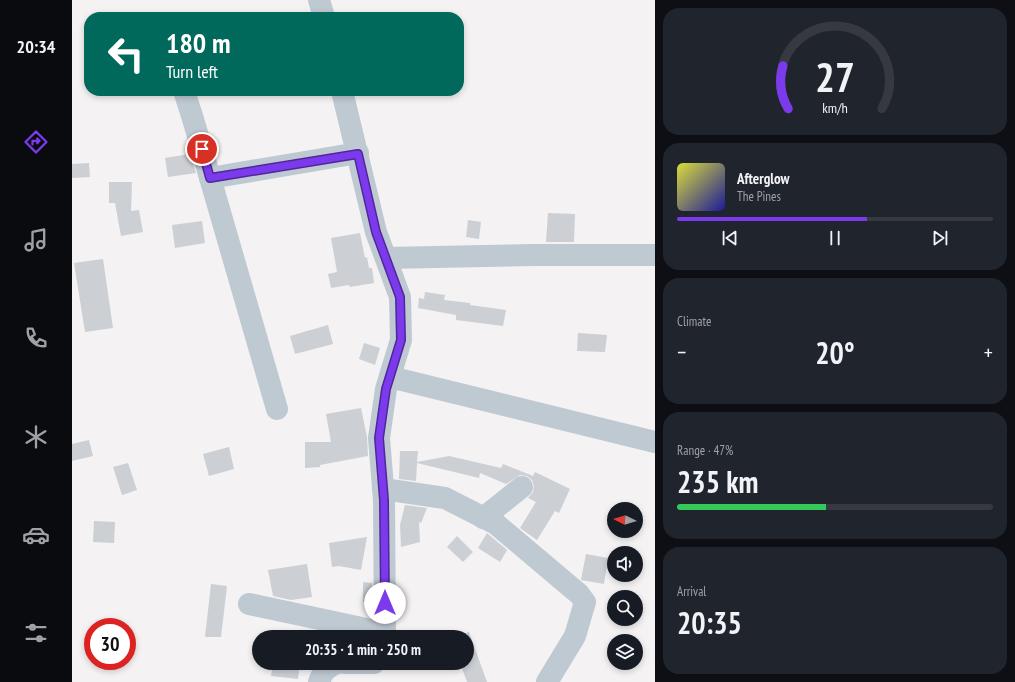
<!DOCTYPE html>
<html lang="en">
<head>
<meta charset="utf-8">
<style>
  body { margin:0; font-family:"PT Sans Narrow",sans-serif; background:#20242c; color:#f1f3f6; height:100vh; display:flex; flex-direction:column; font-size:15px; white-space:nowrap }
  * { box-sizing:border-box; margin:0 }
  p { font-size:13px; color:#9ea1a6 }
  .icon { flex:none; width:22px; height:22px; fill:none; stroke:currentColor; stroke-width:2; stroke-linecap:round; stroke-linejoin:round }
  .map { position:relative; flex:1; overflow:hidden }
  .drawer { display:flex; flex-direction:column; gap:8px; padding:8px; background:#0d0f14; width:360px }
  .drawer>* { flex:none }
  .guide { position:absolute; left:12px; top:12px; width:380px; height:84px; border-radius:16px; box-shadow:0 2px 6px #0003; background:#00695c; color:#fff; overflow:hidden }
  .needle { width:26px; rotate:275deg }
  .tools { position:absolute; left:535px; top:502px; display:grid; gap:8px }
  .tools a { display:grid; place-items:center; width:36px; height:36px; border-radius:50%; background:#171b24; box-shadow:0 2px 6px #0003; font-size:20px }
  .speed { position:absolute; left:12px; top:618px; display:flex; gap:8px; font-size:20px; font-weight:700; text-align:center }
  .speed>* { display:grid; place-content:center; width:52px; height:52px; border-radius:50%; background:#171b24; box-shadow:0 2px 6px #0003; line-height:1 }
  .speed .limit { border:6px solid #d22; background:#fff; color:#111 }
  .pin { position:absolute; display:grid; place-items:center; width:34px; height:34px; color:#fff; margin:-17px; border:2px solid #fff; border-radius:50%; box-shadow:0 1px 4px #0007 }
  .me { position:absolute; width:44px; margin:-22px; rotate:0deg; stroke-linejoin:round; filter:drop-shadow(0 0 3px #0008) }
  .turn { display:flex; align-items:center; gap:14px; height:84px; padding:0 16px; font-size:18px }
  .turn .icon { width:52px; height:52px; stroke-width:2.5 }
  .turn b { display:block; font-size:28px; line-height:34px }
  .big { font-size:30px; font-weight:600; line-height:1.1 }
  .drawer .widget { flex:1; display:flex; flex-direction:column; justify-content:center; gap:6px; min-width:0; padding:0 14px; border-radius:16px; background:#20242c }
  .drawer .dial { align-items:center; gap:0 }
  .dial svg { height:104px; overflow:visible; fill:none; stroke:#363941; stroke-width:7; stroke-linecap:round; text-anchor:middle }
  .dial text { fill:#f1f3f6; stroke:none }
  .song { display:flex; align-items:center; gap:12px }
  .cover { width:48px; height:48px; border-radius:6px; background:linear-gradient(135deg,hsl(60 70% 55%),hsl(240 70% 35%)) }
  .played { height:4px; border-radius:2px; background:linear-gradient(90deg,#7c3aed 60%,#363941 60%) }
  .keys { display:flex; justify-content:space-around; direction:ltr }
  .heat { display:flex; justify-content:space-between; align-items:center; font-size:22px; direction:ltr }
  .charge { height:6px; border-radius:3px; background:linear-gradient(90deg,#34c759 47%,#363941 0) }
  .trip { position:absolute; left:180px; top:630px; width:222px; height:40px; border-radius:20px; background:#171b24; box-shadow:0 2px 6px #0003; font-weight:600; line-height:40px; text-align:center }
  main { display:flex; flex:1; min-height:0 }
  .menu { display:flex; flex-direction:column; width:72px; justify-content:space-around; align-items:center; background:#090b0e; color:#9ea1a6 }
  .menu .icon { width:28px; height:28px }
  .menu .on { color:#7c3aed }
  .menu b { font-size:18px; color:#f1f3f6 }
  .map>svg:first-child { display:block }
  .building { fill:#cccfd4 }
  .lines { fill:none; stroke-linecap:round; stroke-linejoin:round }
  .minor { stroke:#bfc9d1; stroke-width:22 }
  .route-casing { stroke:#51269a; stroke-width:10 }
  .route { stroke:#7c3aed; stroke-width:7 }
</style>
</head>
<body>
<main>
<nav class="menu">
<b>20:34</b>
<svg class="icon on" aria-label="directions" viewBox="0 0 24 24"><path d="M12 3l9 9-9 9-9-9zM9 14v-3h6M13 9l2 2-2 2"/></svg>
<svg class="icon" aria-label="music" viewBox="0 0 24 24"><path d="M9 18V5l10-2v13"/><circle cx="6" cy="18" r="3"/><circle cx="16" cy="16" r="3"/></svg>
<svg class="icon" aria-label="phone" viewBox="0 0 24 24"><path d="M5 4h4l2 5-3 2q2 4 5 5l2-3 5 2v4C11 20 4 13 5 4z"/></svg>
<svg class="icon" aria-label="climate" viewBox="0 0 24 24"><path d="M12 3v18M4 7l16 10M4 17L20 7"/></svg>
<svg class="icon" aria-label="car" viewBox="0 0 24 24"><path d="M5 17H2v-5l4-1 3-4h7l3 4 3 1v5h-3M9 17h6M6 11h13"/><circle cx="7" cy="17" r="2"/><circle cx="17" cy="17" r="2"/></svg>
<svg class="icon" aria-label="filters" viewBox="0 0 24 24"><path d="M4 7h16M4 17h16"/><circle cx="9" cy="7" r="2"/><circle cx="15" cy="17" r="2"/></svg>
</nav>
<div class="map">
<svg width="583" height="682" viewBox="0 0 583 682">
  <rect width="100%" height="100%" fill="#f4f2f2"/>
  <g class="building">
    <path d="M118 154 124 173 96 177 93 158Z"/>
    <path d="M17 163 18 177 0 178V164Z"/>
    <path d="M37 182H60L59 211 67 210 71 232 49 236 43 203H37Z"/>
    <path d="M476 213 503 214 502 242H474Z"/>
    <path d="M396 220 409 222 407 239 394 237Z"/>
    <path d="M130 221 133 243 103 248 100 225Z"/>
    <path d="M288 233 293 258 295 257 297 268H300L302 283 278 287 277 285 259 288 256 274 265 272 259 238Z"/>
    <path d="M31 259 41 328 13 332 2 263Z"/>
    <path d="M353 292 373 295 372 300 398 303V305L434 310 431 326 384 320V315L346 308 347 298 352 299Z"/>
    <path d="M256 325 261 344 223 354 218 336Z"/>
    <path d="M506 333 535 335 533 352 505 351Z"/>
    <path d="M292 343 308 348 303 365 287 359Z"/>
    <path d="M289 408 295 437 296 456 248 465V467L233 468V442H259L254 414Z"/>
    <path d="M17 440 21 456 0 461V444Z"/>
    <path d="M157 447 162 469 137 476 131 454Z"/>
    <path d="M328 451H346L345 462 377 456 429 468 431 464 461 476 463 472 498 489 487 513 483 511 465 540 448 528 464 502 456 498 461 492 462 486 460 480 455 476 448 475 434 484 408 473 407 478 345 463 344 481 327 479Z"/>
    <path d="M56 463 65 490 50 495 41 467Z"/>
    <path d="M333 505 355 508 349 523 347 522 348 542 329 547 328 525Z"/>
    <path d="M22 521 43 522 42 543 21 542Z"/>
    <path d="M415 533 435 550 428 562 406 548Z"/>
    <path d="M385 536 401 552 391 562 375 547Z"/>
    <path d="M295 537 289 570 267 566 260 567 257 543Z"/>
    <path d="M514 554 536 558 532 584 509 580Z"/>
    <path d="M235 564 240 597 219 600 201 596 196 570Z"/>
    <path d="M291 582 300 583V602H291Z"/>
    <path d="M139 584 155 586 149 637H133Z"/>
    <path d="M395 632H397L415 682H395L388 663H395Z"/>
    <path d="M201 663H228L226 679 199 676Z"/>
  </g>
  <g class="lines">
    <g class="minor">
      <path d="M247 0 252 17"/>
      <path d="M112 91 121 119 205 409"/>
      <path d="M270 91 304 232 328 297 329 340 314 389 307 438 312 500 313 637"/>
      <path d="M138 178 286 153"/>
      <path d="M314 258 461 255H583"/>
      <path d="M318 377 583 442"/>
      <path d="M311 489 373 498 424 524 507 594 513 602 503 636 475 682"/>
      <path d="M411 518 450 487"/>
      <path d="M177 604 313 633"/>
      <path d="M273 663H302"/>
      <path d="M247 682C251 671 255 667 265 663"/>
    </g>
  </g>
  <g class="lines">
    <defs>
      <path id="route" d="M130 149 138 178 286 154 304 232 328 297 329 340 314 389 307 438 312 500 313 603"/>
    </defs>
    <use href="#route" class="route-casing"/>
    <use href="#route" class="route"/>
  </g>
</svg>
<div class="tools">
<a><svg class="needle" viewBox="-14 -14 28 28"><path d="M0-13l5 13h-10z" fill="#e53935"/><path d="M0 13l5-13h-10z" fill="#9ea1a6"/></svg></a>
<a><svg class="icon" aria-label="sound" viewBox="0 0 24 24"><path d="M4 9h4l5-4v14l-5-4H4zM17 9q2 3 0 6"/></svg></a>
<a><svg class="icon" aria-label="search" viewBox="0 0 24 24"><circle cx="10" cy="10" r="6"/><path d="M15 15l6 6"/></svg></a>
<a><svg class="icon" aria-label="layers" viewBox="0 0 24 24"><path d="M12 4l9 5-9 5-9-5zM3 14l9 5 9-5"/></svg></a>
</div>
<div class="speed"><div class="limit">30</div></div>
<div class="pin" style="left:130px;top:149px;background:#d93025"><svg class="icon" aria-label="arrive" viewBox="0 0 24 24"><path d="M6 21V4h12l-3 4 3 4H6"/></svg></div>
<svg class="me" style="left:313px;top:603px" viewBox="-20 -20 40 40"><circle r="19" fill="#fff"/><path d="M0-13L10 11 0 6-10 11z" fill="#7c3aed"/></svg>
<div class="trip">20:35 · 1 min · 250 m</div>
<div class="guide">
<div class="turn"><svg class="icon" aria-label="left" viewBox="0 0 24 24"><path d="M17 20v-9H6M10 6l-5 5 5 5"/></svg><div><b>180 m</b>Turn left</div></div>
</div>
</div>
<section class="drawer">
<div class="widget dial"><svg viewBox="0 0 100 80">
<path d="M14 69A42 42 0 1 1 86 69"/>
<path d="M14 69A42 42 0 0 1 10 36" stroke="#7c3aed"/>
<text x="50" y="56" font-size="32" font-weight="700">27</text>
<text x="50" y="72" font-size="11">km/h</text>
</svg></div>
<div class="widget">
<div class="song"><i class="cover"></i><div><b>Afterglow</b><p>The Pines</p></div></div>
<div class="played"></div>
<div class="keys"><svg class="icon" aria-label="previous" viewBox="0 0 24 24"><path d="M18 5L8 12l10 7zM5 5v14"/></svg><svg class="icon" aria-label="pause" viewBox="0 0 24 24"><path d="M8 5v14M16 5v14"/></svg><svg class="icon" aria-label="next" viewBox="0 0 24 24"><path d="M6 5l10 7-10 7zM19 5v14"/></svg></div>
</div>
<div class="widget"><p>Climate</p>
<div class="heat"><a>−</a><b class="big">20°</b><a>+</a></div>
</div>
<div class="widget"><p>Range · 47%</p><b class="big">235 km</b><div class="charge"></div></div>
<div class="widget"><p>Arrival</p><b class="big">20:35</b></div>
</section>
</main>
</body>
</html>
